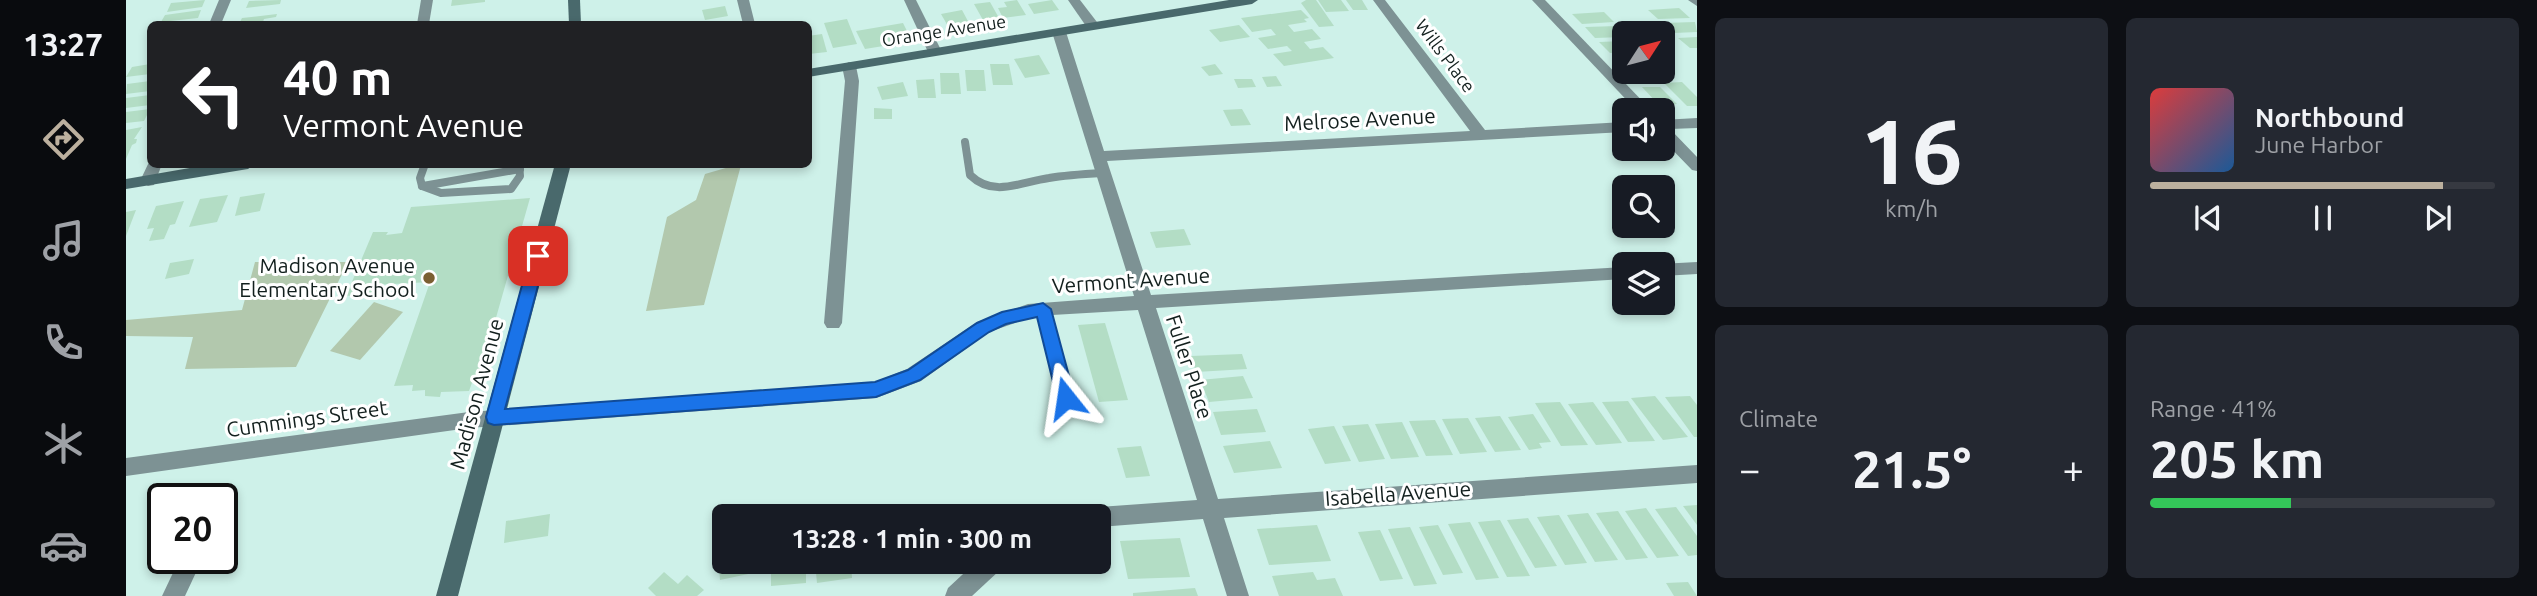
<!DOCTYPE html>
<html lang="en">
<head>
<meta charset="utf-8">
<style>
  body { margin:0; font-family:Ubuntu,sans-serif; background:#242831; color:#f1f3f6; height:100vh; display:flex; flex-direction:column; font-size:26px; white-space:nowrap }
  * { box-sizing:border-box; margin:0 }
  p { font-size:23px; color:#9ea1a6 }
  .icon { flex:none; width:38px; height:38px; fill:none; stroke:currentColor; stroke-width:2; stroke-linecap:round; stroke-linejoin:round }
  .map { position:relative; flex:1; overflow:hidden }
  .side { display:flex; flex-direction:column; gap:18px; padding:18px; background:#0d0f14; width:840px }
  .side>* { flex:none }
  .top-card { position:absolute; left:21px; top:21px; width:665px; height:147px; border-radius:10px; box-shadow:0 4px 10px #0003; background:#202124; color:#fff; overflow:hidden }
  .needle { width:46px; rotate:54deg }
  .buttons { position:absolute; left:1486px; top:21px; display:grid; gap:14px }
  .buttons a { display:grid; place-items:center; width:63px; height:63px; border-radius:10px; background:#171b24; box-shadow:0 4px 10px #0003; font-size:35px }
  .speed { position:absolute; left:21px; top:483px; display:flex; gap:14px; font-size:35px; font-weight:700; text-align:center }
  .speed>* { display:grid; place-content:center; width:91px; height:91px; border-radius:50%; background:#171b24; box-shadow:0 4px 10px #0003; line-height:1 }
  .speed .limit { border:4px solid #111; border-radius:10px; background:#fff; color:#111 }
  .pin { position:absolute; display:grid; place-items:center; width:60px; height:60px; color:#fff; margin:-30px; border-radius:14px; box-shadow:0 4px 10px #0006 }
  .me { position:absolute; width:77px; margin:-38px; rotate:345deg; stroke-linejoin:round; filter:drop-shadow(0 0 5px #0008) }
  .turn { display:flex; align-items:center; gap:24px; height:147px; padding:0 21px; font-size:32px }
  .turn .icon { width:91px; height:91px; stroke-width:2.5 }
  .turn b { display:block; font-size:49px; line-height:60px }
  .big { font-size:52px; font-weight:700; line-height:1.1 }
  .side .card { flex:1; display:flex; flex-direction:column; justify-content:center; gap:10px; min-width:0; padding:0 24px; border-radius:10px; background:#242831 }
  .side .dial { align-items:center; gap:0 }
  .dial b { font-size:91px; line-height:1 }
  .song { display:flex; align-items:center; gap:21px }
  .cover { width:84px; height:84px; border-radius:10px; background:linear-gradient(135deg,hsl(0 70% 55%),hsl(210 70% 35%)) }
  .played { height:7px; border-radius:4px; background:linear-gradient(90deg,#bcb09e 85%,#363941 85%) }
  .keys { display:flex; justify-content:space-around; direction:ltr }
  .heat { display:flex; justify-content:space-between; align-items:center; font-size:38px; direction:ltr }
  .charge { height:10px; border-radius:5px; background:linear-gradient(90deg,#34c759 41%,#363941 0) }
  .side .tiles { flex:1; display:grid; gap:18px; grid-template-columns:repeat(2,1fr) }
  .trip { position:absolute; left:586px; top:504px; width:399px; height:70px; border-radius:10px; background:#171b24; box-shadow:0 4px 10px #0003; font-weight:700; line-height:70px; text-align:center }
  main { display:flex; flex:1; min-height:0 }
  .tabs { display:flex; flex-direction:column; width:126px; justify-content:space-around; align-items:center; background:#090b0e; color:#9ea1a6 }
  .tabs .icon { width:49px; height:49px }
  .tabs .on { color:#bcb09e }
  .tabs b { font-size:32px; color:#f1f3f6 }
  .map>svg:first-child { display:block }
  .green { fill:#b2c8ad }
  .building { fill:#b3ddc5 }
  .lines { fill:none; stroke-linecap:round; stroke-linejoin:round }
  .lane-far1 { stroke:#7d9294; stroke-width:8 }
  .lane { stroke:#7d9294; stroke-width:10 }
  .street { fill:#7d9294; fill-rule:evenodd }
  .secondary { fill:#49696c; fill-rule:evenodd }
  .route { fill:#1a73e8; stroke:#114b97; stroke-width:2 }
  .poi-dot { fill:#7b5f32; stroke:#fff; stroke-width:2.5 }
  .labels { text-anchor:middle; stroke-width:6; stroke-linejoin:round; paint-order:stroke }
  .far-street-label { font-size:18px; fill:#121f1d; stroke:#fff }
  .street-label { font-size:21px; fill:#121f1d; stroke:#fff }
  .poi-label { font-size:21px; fill:#121f1d; stroke:#fff; text-anchor:end }
</style>
</head>
<body>
<main>
<nav class="tabs">
<b>13:27</b>
<svg class="icon on" aria-label="directions" viewBox="0 0 24 24"><path d="M12 3l9 9-9 9-9-9zM9 14v-3h6M13 9l2 2-2 2"/></svg>
<svg class="icon" aria-label="music" viewBox="0 0 24 24"><path d="M9 18V5l10-2v13"/><circle cx="6" cy="18" r="3"/><circle cx="16" cy="16" r="3"/></svg>
<svg class="icon" aria-label="phone" viewBox="0 0 24 24"><path d="M5 4h4l2 5-3 2q2 4 5 5l2-3 5 2v4C11 20 4 13 5 4z"/></svg>
<svg class="icon" aria-label="climate" viewBox="0 0 24 24"><path d="M12 3v18M4 7l16 10M4 17L20 7"/></svg>
<svg class="icon" aria-label="car" viewBox="0 0 24 24"><path d="M5 17H2v-5l4-1 3-4h7l3 4 3 1v5h-3M9 17h6M6 11h13"/><circle cx="7" cy="17" r="2"/><circle cx="17" cy="17" r="2"/></svg>
</nav>
<div class="map">
<svg width="1571" height="596" viewBox="0 0 1571 596">
  <rect width="100%" height="100%" fill="#cef1e9"/>
  <g class="green">
    <path d="M610 165H615L578 305 520 311 541 217 570 200 579 174Z"/>
    <path d="M129 262H222L170 367 59 369 67 337 0 336V320L116 310Z"/>
    <path d="M248 302 277 312 234 360 204 351Z"/>
  </g>
  <g class="building">
    <path d="M79 0 76 7 41 12 45 3Z"/>
    <path d="M155 0 154 4 120 8 123 1Z"/>
    <path d="M326 0H359V2L325 6Z"/>
    <path d="M891 0 900 15 877 18 872 8 881 7 878 2Z"/>
    <path d="M926 0 933 10 908 14 902 4Z"/>
    <path d="M1180 0H1190L1208 26 1193 27 1175 3Z"/>
    <path d="M1192 0H1215L1223 11 1200 12Z"/>
    <path d="M1220 0H1236L1242 10H1227Z"/>
    <path d="M864 2 873 18 857 20 848 4Z"/>
    <path d="M599 6 602 16 579 20 576 10Z"/>
    <path d="M1553 8 1564 18 1532 19 1522 10Z"/>
    <path d="M75 10 72 18 35 22 39 15Z"/>
    <path d="M836 10 844 25 823 28 815 14Z"/>
    <path d="M1175 10 1183 18 1178 19 1181 22 1162 25 1168 32 1186 29 1195 39 1178 42 1184 49 1197 47 1208 58 1158 66 1147 54 1166 51 1161 46 1142 49 1132 38 1150 35 1145 29 1126 32 1115 18Z"/>
    <path d="M1478 12 1488 22 1456 24 1446 14Z"/>
    <path d="M151 14 150 17 138 19 137 22 113 24 116 18Z"/>
    <path d="M721 19 731 44 707 48 698 23Z"/>
    <path d="M1569 22 1571 32 1548 33 1537 23Z"/>
    <path d="M777 23 785 39 782 42 739 49 730 31Z"/>
    <path d="M1113 25 1124 37 1094 42 1083 30Z"/>
    <path d="M1492 26 1498 32V37L1469 38 1459 27Z"/>
    <path d="M696 34 701 52 683 54 682 36Z"/>
    <path d="M1571 37V48H1564L1552 38Z"/>
    <path d="M1498 41V52L1484 53 1473 42Z"/>
    <path d="M913 55 924 74 899 78 888 59Z"/>
    <path d="M24 64V74L0 77 6 67Z"/>
    <path d="M864 64H883L887 85H867Z"/>
    <path d="M1089 64 1097 74 1083 76 1075 67Z"/>
    <path d="M839 70H858L860 91H841Z"/>
    <path d="M814 73H833L835 94H815Z"/>
    <path d="M1150 76 1156 86 1141 87 1136 77Z"/>
    <path d="M808 79 810 98H792L790 80Z"/>
    <path d="M1108 79H1126L1130 87 1112 88Z"/>
    <path d="M24 81V91L0 94 1 84Z"/>
    <path d="M777 82 782 96 756 100 751 87Z"/>
    <path d="M1556 82 1571 97V106H1561L1538 83Z"/>
    <path d="M1516 87H1534L1551 104 1533 105Z"/>
    <path d="M24 95V105L0 108V98Z"/>
    <path d="M748 108 766 109V119H748Z"/>
    <path d="M24 109 18 121 0 123V112Z"/>
    <path d="M1116 109 1125 125 1105 126 1097 110Z"/>
    <path d="M16 127 8 139H11L10 143 6 145 0 159V130Z"/>
    <path d="M139 193 134 211 109 216 114 197Z"/>
    <path d="M102 195 91 222 63 227 74 199Z"/>
    <path d="M404 198 352 381 347 380 343 391 315 392 314 397 299 396V390L286 391 287 385 268 386 304 282 249 285 246 294 220 296 247 232H262L260 235 276 233 285 207Z"/>
    <path d="M58 201 49 224 44 225 38 239 23 241 28 228 21 229 30 206Z"/>
    <path d="M10 210 0 236V212Z"/>
    <path d="M1058 229 1065 245 1030 248 1024 232Z"/>
    <path d="M68 259 63 274 39 279 44 263Z"/>
    <path d="M979 323 1002 400 973 402 952 325Z"/>
    <path d="M1116 354 1121 369 1070 372 1065 356Z"/>
    <path d="M1117 376 1127 398 1083 402 1074 380Z"/>
    <path d="M1529 396 1562 437 1537 440 1505 398Z"/>
    <path d="M1564 396 1571 405V437H1568L1539 397Z"/>
    <path d="M1502 401 1529 441 1502 442 1476 402Z"/>
    <path d="M1434 402 1462 445 1435 446 1409 403Z"/>
    <path d="M1467 402 1496 443 1470 445 1442 404Z"/>
    <path d="M1131 409 1140 432 1095 435 1087 412Z"/>
    <path d="M1407 414 1425 442 1413 443 1416 448 1403 450 1382 417Z"/>
    <path d="M1374 416 1395 450 1369 452 1349 418Z"/>
    <path d="M1342 418 1361 452 1334 454 1316 419Z"/>
    <path d="M1309 420 1327 455 1300 456 1283 421Z"/>
    <path d="M1276 422 1293 457 1265 459 1249 424Z"/>
    <path d="M1242 424 1259 459 1233 462 1216 426Z"/>
    <path d="M1208 426 1225 461 1199 464 1182 429Z"/>
    <path d="M1144 441 1156 468 1108 473 1097 446Z"/>
    <path d="M1015 446 1024 476 1000 478 991 448Z"/>
    <path d="M1571 505V525L1557 506Z"/>
    <path d="M1550 507 1571 536V555L1562 556 1529 509Z"/>
    <path d="M1520 508 1553 556 1531 558 1499 511Z"/>
    <path d="M1492 511 1522 558 1500 560 1470 513Z"/>
    <path d="M1462 513 1492 560 1469 562 1441 515Z"/>
    <path d="M424 514 422 536 378 543 380 521Z"/>
    <path d="M1433 515 1461 563 1439 565 1411 517Z"/>
    <path d="M1402 518 1431 566 1409 568 1381 520Z"/>
    <path d="M1374 520 1404 576 1381 577 1352 522Z"/>
    <path d="M1344 522 1373 578 1350 580 1322 524Z"/>
    <path d="M1191 525 1205 561 1143 565 1131 529Z"/>
    <path d="M1312 525 1337 573 1317 575 1293 527Z"/>
    <path d="M1284 527 1311 584 1288 586 1262 529Z"/>
    <path d="M1254 530 1277 579 1254 581 1232 532Z"/>
    <path d="M1054 538 1064 577 1002 579 994 541Z"/>
    <path d="M598 553V562H626L627 573 594 580 592 554Z"/>
    <path d="M645 562H680V583L645 586Z"/>
    <path d="M689 562H725L726 578 691 583Z"/>
    <path d="M538 572 552 584 561 575 578 590 571 596H530L522 588Z"/>
    <path d="M1187 572 1191 580 1209 578 1217 596H1153L1146 576Z"/>
    <path d="M1562 582 1571 596H1548L1540 583Z"/>
    <path d="M1069 588 1072 596H1007V593Z"/>
  </g>
  <g class="lines">
    <g class="lane-far1">
      <path d="M839 142 844 175C868 198 894 182 923 178 941 175 960 174 978 173"/>
      <path d="M296 186 315 193 385 189 394 176 393 164"/>
      <path d="M296 186 294 178 299 164"/>
      <path d="M297 186 394 169"/>
    </g>
    <path class="lane" d="M917 309 940 398"/>
    <g class="street">
      <path d="M93 0H105L95 24H83Z"/>
      <path d="M295 0H307L303 24H291Z"/>
      <path d="M611 0H623L629 24H617Z"/>
      <path d="M778 0H790L816 52 814 55H804L802 52Z"/>
      <path d="M942 0H954L974 26 972 29H962Z"/>
      <path d="M1247 0H1259L1359 130 1498 122V132L981 161 1025 295 1498 267V279L1030 308 1092 499 1571 465V483L1098 518 1123 596H1101L1077 519 973 527V516H963L966 510 973 507 1071 500 1012 310 909 316 863 332 795 381 750 398 343 428 0 476V458L343 412 749 382 781 369 851 322 902 304 1008 296 926 32 928 29H938L940 32 978 151 1344 131Z"/>
      <path d="M1406 0H1419L1525 110H1510Z"/>
      <path d="M1562 0H1571V6Z"/>
      <path d="M723 62 730 66 733 81 716 323 713 328H701L698 323 719 81 716 66Z"/>
      <path d="M1571 118V128L1544 129 1571 157V171L1566 170 1536 139V120Z"/>
      <path d="M24 160V164H36L28 185 22 186 14 181Z"/>
      <path d="M1571 262V274L1536 276V264H1534Z"/>
      <path d="M54 558H70L73 566 59 596H36Z"/>
      <path d="M850 562H877L874 570 846 596H819L822 588Z"/>
    </g>
    <g class="secondary">
      <path d="M442 0H454L455 24H443Z"/>
      <path d="M1103 0H1132L1126 4 682 77V69Z"/>
      <path d="M87 164H129L122 169 0 189V179Z"/>
      <path d="M429 164H445L332 596H310Z"/>
    </g>
  </g>
  <path class="route" d="M412 251 420 256 379 409 749 382 782 370 851 323 876 312 917 303 925 309 949 398 946 403 940 405 934 403 931 398 911 317 880 324 863 332 794 380 750 397 368 425 362 423 360 417 404 256Z"/>
  <circle class="poi-dot" cx="303" cy="278" r="7"/>
  <g class="labels">
    <g class="far-street-label">
      <text transform="translate(818 31) rotate(-9)" y="6">Orange Avenue</text>
      <text transform="translate(1319 56) rotate(53)" y="6">Wills Place</text>
    </g>
    <g class="street-label">
      <text transform="translate(1234 120) rotate(-3)" y="7">Melrose Avenue</text>
      <text transform="translate(1005 281) rotate(-4)" y="7">Vermont Avenue</text>
      <text transform="translate(1063 367) rotate(72)" y="7">Fuller Place</text>
      <text transform="translate(351 394) rotate(-75)" y="7">Madison Avenue</text>
      <text transform="translate(181 419) rotate(-8)" y="7">Cummings Street</text>
      <text transform="translate(1272 494) rotate(-4)" y="7">Isabella Avenue</text>
    </g>
    <g class="poi-label">
      <text x="289" y="273">Madison Avenue<tspan x="289" dy="24">Elementary School</tspan></text>
    </g>
  </g>
</svg>
<div class="buttons">
<a><svg class="needle" viewBox="-14 -14 28 28"><path d="M0-13l5 13h-10z" fill="#e53935"/><path d="M0 13l5-13h-10z" fill="#9ea1a6"/></svg></a>
<a><svg class="icon" aria-label="sound" viewBox="0 0 24 24"><path d="M4 9h4l5-4v14l-5-4H4zM17 9q2 3 0 6"/></svg></a>
<a><svg class="icon" aria-label="search" viewBox="0 0 24 24"><circle cx="10" cy="10" r="6"/><path d="M15 15l6 6"/></svg></a>
<a><svg class="icon" aria-label="layers" viewBox="0 0 24 24"><path d="M12 4l9 5-9 5-9-5zM3 14l9 5 9-5"/></svg></a>
</div>
<div class="speed"><div class="limit">20</div></div>
<div class="pin" style="left:412px;top:256px;background:#d93025"><svg class="icon" aria-label="arrive" viewBox="0 0 24 24"><path d="M6 21V4h12l-3 4 3 4H6"/></svg></div>
<svg class="me" style="left:940px;top:398px" viewBox="-20 -20 40 40"><path d="M0-17L14 15 0 8-14 15z" fill="#1a73e8" stroke="#fff" stroke-width="4"/></svg>
<div class="trip">13:28 · 1 min · 300 m</div>
<div class="top-card">
<div class="turn"><svg class="icon" aria-label="left" viewBox="0 0 24 24"><path d="M17 20v-9H6M10 6l-5 5 5 5"/></svg><div><b>40 m</b>Vermont Avenue</div></div>
</div>
</div>
<section class="side">
<div class="tiles">
<div class="card dial"><b>16</b><p>km/h</p></div>
<div class="card">
<div class="song"><i class="cover"></i><div><b>Northbound</b><p>June Harbor</p></div></div>
<div class="played"></div>
<div class="keys"><svg class="icon" aria-label="previous" viewBox="0 0 24 24"><path d="M18 5L8 12l10 7zM5 5v14"/></svg><svg class="icon" aria-label="pause" viewBox="0 0 24 24"><path d="M8 5v14M16 5v14"/></svg><svg class="icon" aria-label="next" viewBox="0 0 24 24"><path d="M6 5l10 7-10 7zM19 5v14"/></svg></div>
</div>
<div class="card"><p>Climate</p>
<div class="heat"><a>−</a><b class="big">21.5°</b><a>+</a></div>
</div>
<div class="card"><p>Range · 41%</p><b class="big">205 km</b><div class="charge"></div></div>
</div>
</section>
</main>
</body>
</html>
